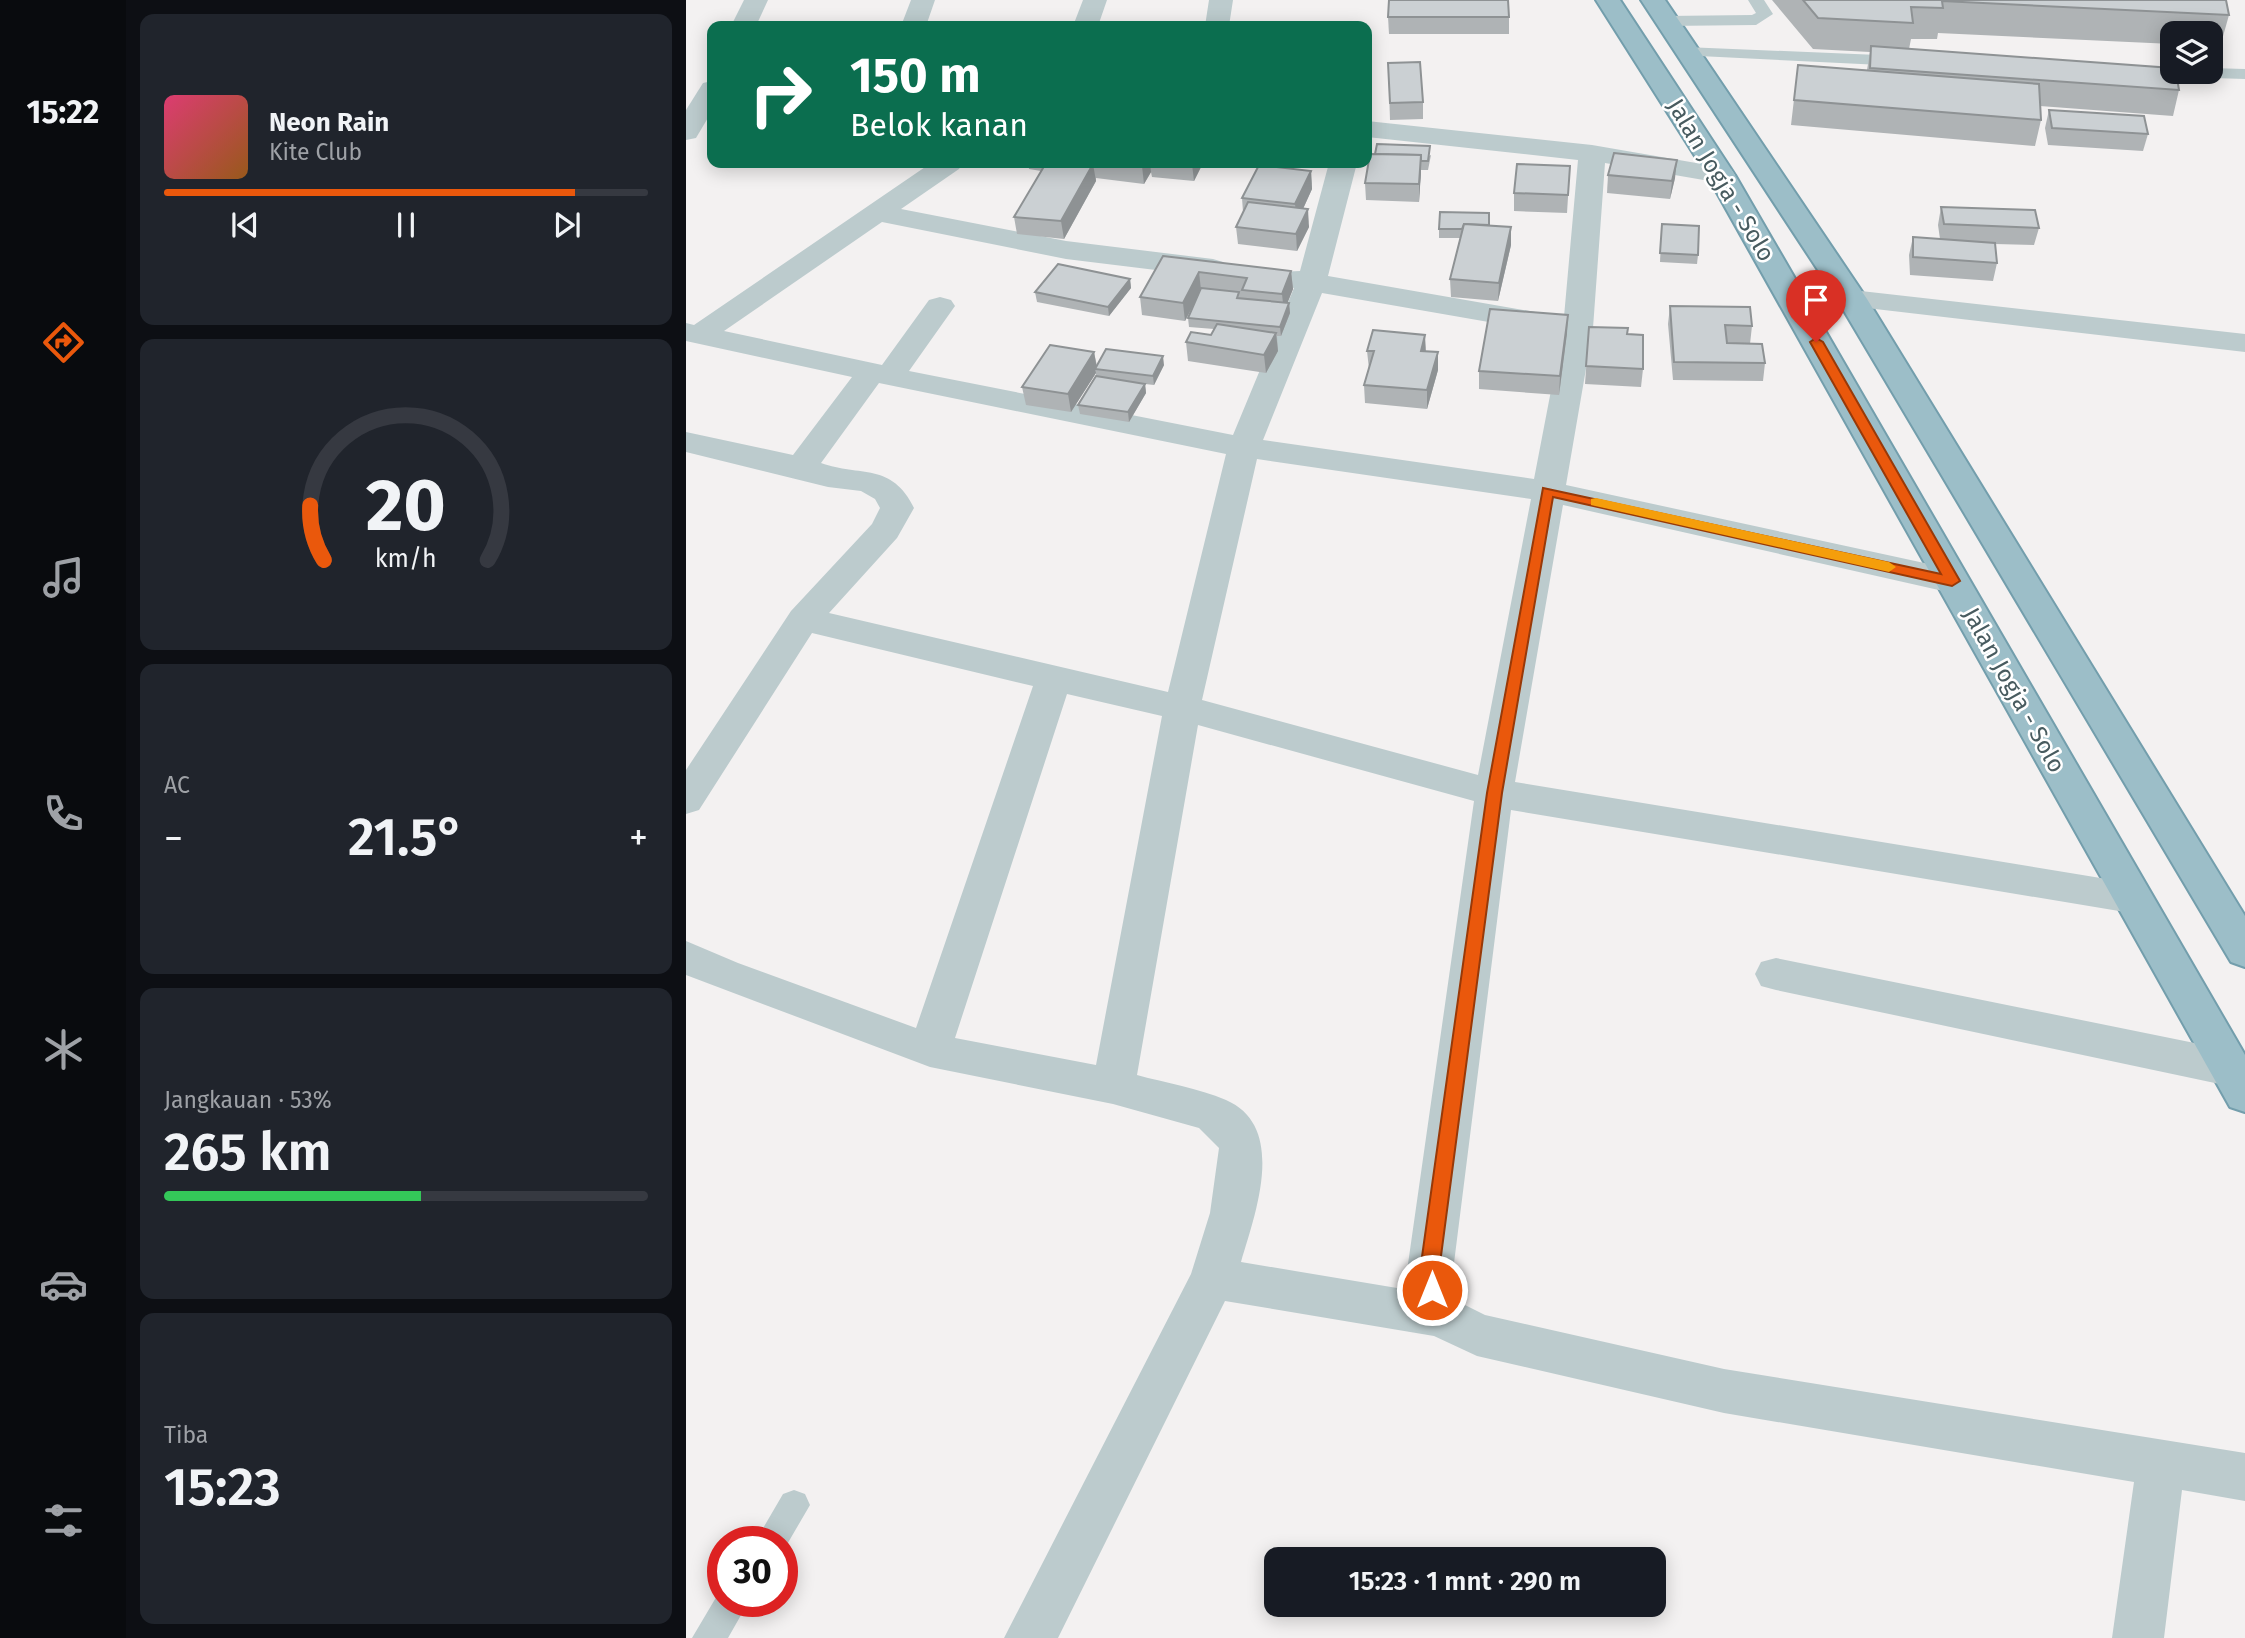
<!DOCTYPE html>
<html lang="id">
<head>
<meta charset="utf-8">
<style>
  body { margin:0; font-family:"Fira Sans",sans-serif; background:#20242c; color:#f1f3f6; height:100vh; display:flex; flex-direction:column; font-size:26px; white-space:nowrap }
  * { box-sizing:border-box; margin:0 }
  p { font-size:23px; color:#9ea1a6 }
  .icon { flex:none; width:38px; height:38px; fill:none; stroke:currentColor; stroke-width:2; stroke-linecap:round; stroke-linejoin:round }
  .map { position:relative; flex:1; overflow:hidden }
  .side { display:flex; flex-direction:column; gap:14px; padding:14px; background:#0d0f14; width:560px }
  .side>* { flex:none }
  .guide { position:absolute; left:21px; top:21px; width:665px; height:147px; border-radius:14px; box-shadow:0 4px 18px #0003; background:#0b6e4f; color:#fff; overflow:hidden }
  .buttons { position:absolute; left:1474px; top:21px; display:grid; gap:14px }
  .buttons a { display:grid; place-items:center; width:63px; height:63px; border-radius:14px; background:#171b24; box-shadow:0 4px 18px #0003; font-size:35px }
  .speed { position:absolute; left:21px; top:1526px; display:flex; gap:14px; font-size:35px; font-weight:700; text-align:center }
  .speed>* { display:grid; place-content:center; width:91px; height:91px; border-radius:50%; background:#171b24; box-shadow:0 4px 18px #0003; line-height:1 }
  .speed .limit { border:10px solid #d22; background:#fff; color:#111 }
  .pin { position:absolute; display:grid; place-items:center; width:60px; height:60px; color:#fff; margin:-72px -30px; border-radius:50% 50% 50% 0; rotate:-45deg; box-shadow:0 0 7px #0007 }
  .pin .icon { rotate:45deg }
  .me { position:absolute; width:77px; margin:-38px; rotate:0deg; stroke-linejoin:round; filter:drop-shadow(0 0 5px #0008) }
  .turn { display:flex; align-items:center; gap:24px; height:147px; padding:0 28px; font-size:32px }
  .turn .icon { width:91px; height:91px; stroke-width:2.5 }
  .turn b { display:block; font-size:49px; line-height:60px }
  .big { font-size:52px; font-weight:600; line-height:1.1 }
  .side .tile { flex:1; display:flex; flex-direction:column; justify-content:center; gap:10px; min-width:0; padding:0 24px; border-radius:14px; background:#20242c }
  .side .dial { align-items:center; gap:0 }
  .dial svg { height:182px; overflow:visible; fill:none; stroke:#363941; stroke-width:7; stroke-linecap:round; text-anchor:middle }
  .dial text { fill:#f1f3f6; stroke:none }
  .song { display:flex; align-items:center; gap:21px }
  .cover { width:84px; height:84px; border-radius:10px; background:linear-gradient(135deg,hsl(340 70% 55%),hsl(30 70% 35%)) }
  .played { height:7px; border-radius:4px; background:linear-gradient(90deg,#ea580c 85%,#363941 85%) }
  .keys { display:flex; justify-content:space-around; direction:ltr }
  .heat { display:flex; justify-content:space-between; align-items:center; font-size:38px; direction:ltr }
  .charge { height:10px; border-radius:5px; background:linear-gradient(90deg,#34c759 53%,#363941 0) }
  .trip { position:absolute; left:578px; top:1547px; width:402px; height:70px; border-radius:14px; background:#171b24; box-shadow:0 4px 18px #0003; font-weight:600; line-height:70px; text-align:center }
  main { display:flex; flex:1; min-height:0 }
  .tabs { display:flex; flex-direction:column; width:126px; justify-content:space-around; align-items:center; background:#090b0e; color:#9ea1a6 }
  .tabs .icon { width:49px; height:49px }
  .tabs .on { color:#ea580c }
  .tabs b { font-size:32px; color:#f1f3f6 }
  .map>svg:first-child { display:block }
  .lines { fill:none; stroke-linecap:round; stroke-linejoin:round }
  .trunk-casing { stroke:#739eac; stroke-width:4 }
  .service { fill:#bccbcd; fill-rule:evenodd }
  .minor { fill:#bccbcd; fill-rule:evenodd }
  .trunk { fill:#9cbec8; fill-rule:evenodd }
  .wall { fill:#afb3b5 }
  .shaded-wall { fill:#8e9294 }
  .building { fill:#cbd0d3; stroke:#8e9294; stroke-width:2 }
  .route { fill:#ea580c; stroke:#983908; stroke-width:2 }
  .slow { fill:#f59e0b }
  .labels { text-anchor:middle; stroke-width:5; stroke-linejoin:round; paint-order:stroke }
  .street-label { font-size:24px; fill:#485b5f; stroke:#fff }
</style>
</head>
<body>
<main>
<nav class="tabs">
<b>15:22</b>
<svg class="icon on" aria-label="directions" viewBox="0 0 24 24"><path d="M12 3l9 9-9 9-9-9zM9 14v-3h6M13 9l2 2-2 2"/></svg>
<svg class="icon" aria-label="music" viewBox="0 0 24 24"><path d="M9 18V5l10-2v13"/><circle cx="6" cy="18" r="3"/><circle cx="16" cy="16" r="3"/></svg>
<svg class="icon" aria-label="phone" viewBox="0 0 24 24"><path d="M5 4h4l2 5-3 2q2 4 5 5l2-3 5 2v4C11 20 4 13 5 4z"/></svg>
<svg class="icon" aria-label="climate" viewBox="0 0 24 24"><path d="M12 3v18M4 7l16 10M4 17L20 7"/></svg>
<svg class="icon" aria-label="car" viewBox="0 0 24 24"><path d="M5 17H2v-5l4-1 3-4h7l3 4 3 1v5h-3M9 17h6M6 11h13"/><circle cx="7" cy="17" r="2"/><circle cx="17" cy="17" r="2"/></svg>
<svg class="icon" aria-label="filters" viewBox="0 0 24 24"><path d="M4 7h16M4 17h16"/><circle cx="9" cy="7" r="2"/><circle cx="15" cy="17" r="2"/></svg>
</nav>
<section class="side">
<div class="tile">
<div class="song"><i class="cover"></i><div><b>Neon Rain</b><p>Kite Club</p></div></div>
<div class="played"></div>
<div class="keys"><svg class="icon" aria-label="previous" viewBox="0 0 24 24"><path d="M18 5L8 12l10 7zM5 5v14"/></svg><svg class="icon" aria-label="pause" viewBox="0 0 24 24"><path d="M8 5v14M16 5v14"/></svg><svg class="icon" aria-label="next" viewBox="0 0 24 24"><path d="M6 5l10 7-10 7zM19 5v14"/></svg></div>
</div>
<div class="tile dial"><svg viewBox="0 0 100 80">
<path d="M14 69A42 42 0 1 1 86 69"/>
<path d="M14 69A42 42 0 0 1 8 45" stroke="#ea580c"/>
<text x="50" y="56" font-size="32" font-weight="700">20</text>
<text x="50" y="72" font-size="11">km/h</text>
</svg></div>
<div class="tile"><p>AC</p>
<div class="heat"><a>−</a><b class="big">21.5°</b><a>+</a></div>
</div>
<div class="tile"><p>Jangkauan · 53%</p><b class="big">265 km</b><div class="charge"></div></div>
<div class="tile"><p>Tiba</p><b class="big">15:23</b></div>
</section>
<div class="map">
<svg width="1559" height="1638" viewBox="0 0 1559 1638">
  <rect width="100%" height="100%" fill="#f3f1f1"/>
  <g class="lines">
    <defs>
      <g id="trunk">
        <path d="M910 0H934L1049 175 1559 1055V1112L1544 1107 1021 175Z"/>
        <path d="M955 0H979L1181 299 1559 916V967L1545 962 1151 299Z"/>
      </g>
    </defs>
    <use href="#trunk" class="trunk-casing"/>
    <g class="service">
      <path d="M1062 0H1078L1087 14 1070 25 980 26 972 21 980 16 1066 15 1070 13Z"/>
      <path d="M999 47 1216 56 1224 61 1216 66 993 55V49Z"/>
      <path d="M1524 68 1559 69V79L1494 77 1486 72H1524Z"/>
      <path d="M108 1490 119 1494 124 1505 96 1553V1542H69L97 1494Z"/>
      <path d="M35 1589 37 1601H63L42 1638H6Z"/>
    </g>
    <g class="minor">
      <path d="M58 0H82L70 26H45Z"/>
      <path d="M225 0H249L240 26H215Z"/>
      <path d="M397 0H421L412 26H387Z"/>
      <path d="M523 0H547L543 26H519Z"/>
      <path d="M26 81V111L10 138 0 140V110L17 83Z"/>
      <path d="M681 121 906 145 1045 169 1049 175 1045 181 1035 183 919 163 907 328 880 485 1266 569 1278 573 1283 581 1278 589 1266 593 877 505 829 782 1445 883 1459 887 1465 898 1459 909 1445 913 825 810 767 1271 773 1302 799 1315 1038 1369 1559 1453V1501L1496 1490 1478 1638H1426L1448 1482 1038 1413 791 1356 748 1336 539 1301 372 1638H318L505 1274 524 1213 533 1148 513 1128 427 1104 244 1067 0 975V941L52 963 230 1028 347 686 126 633 13 810 0 814V770L105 611 186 524 194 508 189 499 175 491 142 487 0 452V432L107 455 166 377 0 341V323L8 325 245 163H277L273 169 215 209 380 241 527 259 537 262 542 268 537 274 527 277 380 259 196 222 38 331 196 365 243 300 254 297 265 300 269 306 223 371 547 435 608 288 591 284 586 278 591 272 614 271 643 163H671L642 276 855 313 866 316 870 322 866 328 855 331 636 293 577 440 848 479 877 328 892 160 681 137ZM193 383 540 454 482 692 143 613 211 538 228 508C206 462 174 477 135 463ZM571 459 845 499 792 775 516 700ZM381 694 476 716 410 1065 269 1038ZM512 725 788 801 721 1271 723 1290 555 1262C569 1214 602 1127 540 1100 512 1088 480 1083 451 1075Z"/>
      <path d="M1166 290 1559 334V352L1155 305 1151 299 1155 293Z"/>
      <path d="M1090 958 1543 1050 1558 1056 1559 1079 1543 1086 1090 990 1075 986 1069 974 1075 962Z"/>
    </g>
    <use href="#trunk" class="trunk"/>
  </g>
  <g class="wall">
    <path d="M1086 0H1540L1543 15 1534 47 1524 46V33H1486V44L1252 33 1251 39H1225L1223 49 1493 90 1487 116 1354 106 1355 120 1349 146 1105 125 1112 65 1181 70 1184 52 1127 49Z"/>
    <path d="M702 17H823V34H703Z"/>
    <path d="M702 63 737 102V119L704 120Z"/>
    <path d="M1363 110 1462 134 1457 151 1362 145 1359 128Z"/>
    <path d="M745 155 742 170H735L733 202 680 200 679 183Z"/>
    <path d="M342 163H517L508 181 466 177 465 172 458 184 410 178V181L378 239 331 234 328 217 355 171 343 169Z"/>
    <path d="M884 166 881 213 828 211V193Z"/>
    <path d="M625 171 626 189 617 209 623 227 611 251 552 244 550 227 557 212 556 198Z"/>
    <path d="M922 175 989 178 984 199 921 193Z"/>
    <path d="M1255 207 1353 228 1348 245 1309 244 1311 263 1307 281 1224 275 1223 255 1227 237 1254 239 1252 225Z"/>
    <path d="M976 224 1012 255 1011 264 974 262Z"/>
    <path d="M803 225 825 245 812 301 765 297 764 279 774 238H753V229Z"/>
    <path d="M477 256 605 271 607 289 601 303H603L604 313 595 336H591L592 351 580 373 502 361 500 342 525 335 528 329 503 327 502 318 510 300 499 321 456 315 454 297Z"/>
    <path d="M444 279 445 288 423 316 351 302 349 292Z"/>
    <path d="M984 306 1066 326 1064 344 1079 363 1077 381 987 380 982 324Z"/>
    <path d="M903 327 941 334 957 369 955 387 899 384Z"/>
    <path d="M881 333 873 395 793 389V371Z"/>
    <path d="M681 351H740L752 370 741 409 679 403 678 385 683 369Z"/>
    <path d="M408 352 411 366 478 365 468 385 459 384 460 393 443 422 394 414 392 405 410 376V373L385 412 340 405 336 387Z"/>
  </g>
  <g class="shaded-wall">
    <path d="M735 155V172L733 202V184Z"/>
    <path d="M991 160 989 178 984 199 986 181Z"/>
    <path d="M458 163H464L465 172 458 184 456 166Z"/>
    <path d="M507 163H517L508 181 506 164Z"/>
    <path d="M407 164 410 181 378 239 375 221Z"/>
    <path d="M625 171 626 189 611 222 609 204Z"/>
    <path d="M622 209 623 227 611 251 610 234Z"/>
    <path d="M825 227V245L812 301 813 283Z"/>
    <path d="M605 271 607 289 598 312 596 294Z"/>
    <path d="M513 272 515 290 499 321 497 303Z"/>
    <path d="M444 279 445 288 423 316 422 307Z"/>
    <path d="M603 303 604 313 595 336 594 327Z"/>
    <path d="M882 315 881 333 873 395 874 376Z"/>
    <path d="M590 333 592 351 580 373 578 355Z"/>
    <path d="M739 335 740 353 735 351Z"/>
    <path d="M408 352 411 369H409L410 373 385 412 382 394Z"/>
    <path d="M752 352V370L741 409V390Z"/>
    <path d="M477 356 478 365 468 385 467 376Z"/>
    <path d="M459 384 460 393 443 422 442 412Z"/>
  </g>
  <g class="building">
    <path d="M703 0H822L823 17H702Z"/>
    <path d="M1117 0H1540L1543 15 1256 1 1257 8 1225 7 1227 23 1132 18Z"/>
    <path d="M1185 46 1486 68V72H1490L1493 90 1184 68Z"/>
    <path d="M734 62 737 102 704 103 702 63Z"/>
    <path d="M1112 65 1353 84 1355 120 1108 100Z"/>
    <path d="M1363 110 1458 116 1462 134 1366 128Z"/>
    <path d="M691 144 744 146 742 161H735V155L689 154Z"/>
    <path d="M928 153 991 160 986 181 922 175Z"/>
    <path d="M684 154 735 155 733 184 679 183Z"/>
    <path d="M360 163 407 164 375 221 328 217Z"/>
    <path d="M429 163H458L456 166Z"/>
    <path d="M831 164 884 166 882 195 828 193Z"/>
    <path d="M573 165 625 171 609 204 556 198Z"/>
    <path d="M562 202 622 209 610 234 550 227Z"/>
    <path d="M1255 207 1349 210 1353 228 1258 224Z"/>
    <path d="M754 212 803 213V225L778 224 776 229H753Z"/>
    <path d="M778 224 825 227 813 283 764 279Z"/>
    <path d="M976 224 1013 226 1012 255 974 253Z"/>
    <path d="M1227 237 1309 243 1311 263 1227 257Z"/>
    <path d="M477 256 605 271 596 294 556 290 561 278 513 272 497 303 454 297Z"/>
    <path d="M372 264 444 279 422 307 349 292Z"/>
    <path d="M515 288 553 292 551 298 603 303 594 327 502 318Z"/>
    <path d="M984 306 1064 307 1066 326 1039 325 1041 343 1076 344 1079 363 988 362Z"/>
    <path d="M804 309 882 315 874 376 793 371Z"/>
    <path d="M531 324 590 333 578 355 500 342 505 332 525 335Z"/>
    <path d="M903 327 942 328 941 334 957 335V369L900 366Z"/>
    <path d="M687 330 739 335 735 351 752 352 741 390 678 385 688 351H681Z"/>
    <path d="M364 345 408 352 382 394 336 387Z"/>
    <path d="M420 349 477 356 467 376 409 369Z"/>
    <path d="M410 376 459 384 442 412 392 405Z"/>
  </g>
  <path class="route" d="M1130 338 1137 342 1274 581 1266 586 867 497 816 793 753 1271 756 1290 753 1296 746 1299 739 1296 734 1271 801 793 857 488 1255 574 1124 342Z"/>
  <path class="slow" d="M910 498 1203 562 1210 567 1203 572 905 505V499Z"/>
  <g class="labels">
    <g class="street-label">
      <text transform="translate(1035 180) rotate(59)" y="8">Jalan Jogja - Solo</text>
      <text transform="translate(1328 690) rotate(61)" y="8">Jalan Jogja - Solo</text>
    </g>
  </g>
</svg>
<div class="buttons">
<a><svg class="icon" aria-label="layers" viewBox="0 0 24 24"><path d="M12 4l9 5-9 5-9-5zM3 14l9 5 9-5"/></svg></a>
</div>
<div class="speed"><div class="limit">30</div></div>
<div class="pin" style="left:1130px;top:342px;background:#d93025"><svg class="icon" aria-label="arrive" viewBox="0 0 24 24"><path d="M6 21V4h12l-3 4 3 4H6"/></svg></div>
<svg class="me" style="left:746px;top:1290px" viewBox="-20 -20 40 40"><circle r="17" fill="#ea580c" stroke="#fff" stroke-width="3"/><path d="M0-11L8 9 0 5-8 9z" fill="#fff"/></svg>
<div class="trip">15:23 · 1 mnt · 290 m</div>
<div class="guide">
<div class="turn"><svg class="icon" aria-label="right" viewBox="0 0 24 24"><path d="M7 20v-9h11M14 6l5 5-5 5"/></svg><div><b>150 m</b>Belok kanan</div></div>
</div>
</div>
</main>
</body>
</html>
